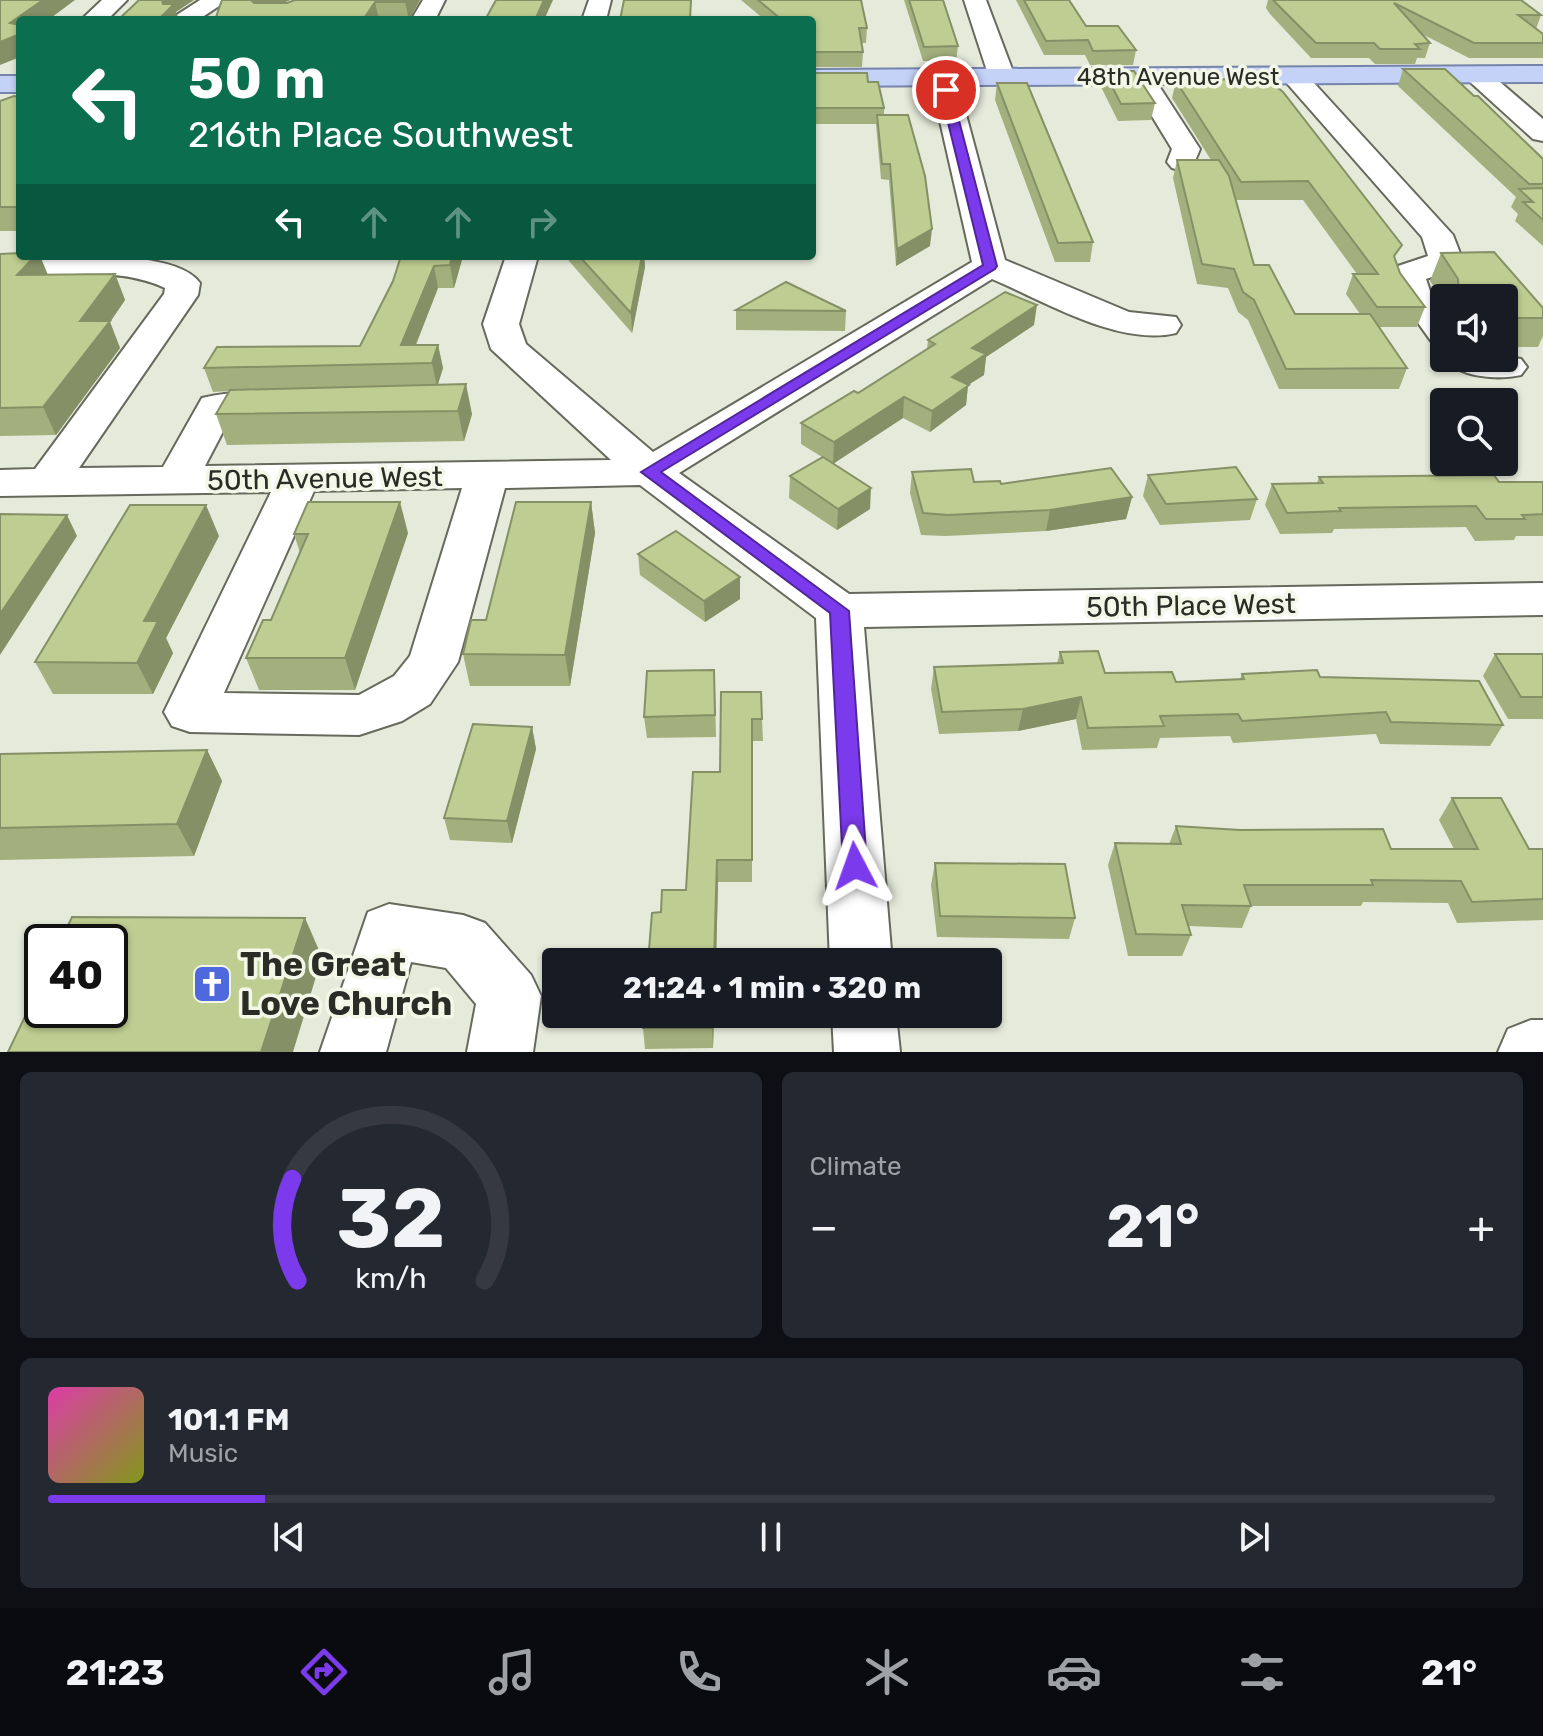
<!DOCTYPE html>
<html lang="en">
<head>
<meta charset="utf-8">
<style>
  body { margin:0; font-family:Rubik,sans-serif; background:#242831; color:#f1f3f6; height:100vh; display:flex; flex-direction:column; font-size:30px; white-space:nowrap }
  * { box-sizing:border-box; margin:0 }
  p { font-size:26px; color:#9ea1a6 }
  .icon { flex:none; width:44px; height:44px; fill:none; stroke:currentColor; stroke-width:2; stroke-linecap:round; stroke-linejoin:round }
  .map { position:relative; height:1052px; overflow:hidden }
  .side { display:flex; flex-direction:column; gap:20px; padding:20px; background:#0d0f14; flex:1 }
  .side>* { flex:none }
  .top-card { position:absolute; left:16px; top:16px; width:800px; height:244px; border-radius:8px; box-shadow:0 2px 6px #0004; background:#0b6e4f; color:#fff; overflow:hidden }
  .fabs { position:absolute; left:1430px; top:284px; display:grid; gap:16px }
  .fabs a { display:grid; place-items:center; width:88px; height:88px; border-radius:8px; background:#171b24; box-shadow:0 2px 6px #0004; font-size:40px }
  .speed { position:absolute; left:24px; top:924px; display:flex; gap:16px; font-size:40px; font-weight:700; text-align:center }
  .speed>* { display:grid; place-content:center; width:104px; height:104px; border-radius:50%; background:#171b24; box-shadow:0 2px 6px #0004; line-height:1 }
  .speed .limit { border:4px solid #111; border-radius:12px; background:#fff; color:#111 }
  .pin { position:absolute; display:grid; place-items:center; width:68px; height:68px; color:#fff; margin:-34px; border:4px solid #fff; border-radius:50%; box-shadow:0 2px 8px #0007 }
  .me { position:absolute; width:88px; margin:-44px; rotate:356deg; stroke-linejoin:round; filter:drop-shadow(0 0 6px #0008) }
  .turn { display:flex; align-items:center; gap:28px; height:168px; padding:0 40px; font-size:36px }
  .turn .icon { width:104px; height:104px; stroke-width:2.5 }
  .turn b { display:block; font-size:56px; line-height:68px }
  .lanes { display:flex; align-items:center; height:76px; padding:0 40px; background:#0003; justify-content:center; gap:40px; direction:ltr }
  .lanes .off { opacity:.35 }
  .big { font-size:60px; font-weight:700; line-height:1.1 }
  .side .tile { flex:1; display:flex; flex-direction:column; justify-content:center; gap:12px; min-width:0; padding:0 28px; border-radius:12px; background:#242831 }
  .side .dial { align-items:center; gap:0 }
  .dial svg { height:208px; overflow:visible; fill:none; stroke:#363941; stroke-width:7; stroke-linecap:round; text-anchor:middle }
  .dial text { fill:#f1f3f6; stroke:none }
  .song { display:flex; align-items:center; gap:24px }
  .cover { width:96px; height:96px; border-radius:12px; background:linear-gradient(135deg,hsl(320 70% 55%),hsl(70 70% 35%)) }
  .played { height:8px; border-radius:4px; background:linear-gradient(90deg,#7c3aed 15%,#363941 15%) }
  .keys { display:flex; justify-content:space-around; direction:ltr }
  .heat { display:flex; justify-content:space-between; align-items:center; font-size:44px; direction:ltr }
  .side .tiles { flex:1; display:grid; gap:20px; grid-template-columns:1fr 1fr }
  .tile:last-child { grid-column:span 2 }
  .trip { position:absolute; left:542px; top:948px; width:460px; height:80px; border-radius:8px; background:#171b24; box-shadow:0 2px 6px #0004; font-weight:700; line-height:80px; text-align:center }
  .menu { display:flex; height:128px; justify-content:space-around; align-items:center; background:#090b0e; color:#9ea1a6 }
  .menu .icon { width:56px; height:56px }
  .menu .selected { color:#7c3aed }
  .menu b { font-size:36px; color:#f1f3f6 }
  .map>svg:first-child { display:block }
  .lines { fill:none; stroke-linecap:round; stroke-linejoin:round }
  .minor-casing { stroke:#66695c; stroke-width:4 }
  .major-casing { stroke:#7684ab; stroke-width:4 }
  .minor { fill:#fff; fill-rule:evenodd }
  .major { fill:#c5d2f8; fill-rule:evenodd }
  .wall { fill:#a3b07d; fill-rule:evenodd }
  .shaded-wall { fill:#859066 }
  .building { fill:#becd91; stroke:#859066; stroke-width:2 }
  .route { fill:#7c3aed; stroke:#51269a; stroke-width:2 }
  .labels { text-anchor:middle; stroke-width:7; stroke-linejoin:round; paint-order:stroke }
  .far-street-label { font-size:24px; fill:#2b2c26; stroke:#f2f7e7 }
  .street-label { font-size:28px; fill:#2b2c26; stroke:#f2f7e7 }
  .near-poi-label { font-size:34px; font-weight:bold; fill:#2b2c26; stroke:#f2f7e7; text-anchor:start }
</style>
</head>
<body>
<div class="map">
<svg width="1543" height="1052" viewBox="0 0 1543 1052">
  <rect width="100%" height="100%" fill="#e5eada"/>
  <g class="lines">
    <defs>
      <g id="minor">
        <path d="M102 0H127L107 20H81Z"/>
        <path d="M200 0H228L198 20H169Z"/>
        <path d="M423 0H445L435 20H411Z"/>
        <path d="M589 0H611L606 20H582Z"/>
        <path d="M964 0H986L1015 77 1011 82H993L989 77Z"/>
        <path d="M1477 67 1486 70 1543 119V141L1533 139 1468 80 1464 75 1468 70Z"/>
        <path d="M1294 68 1303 71 1453 235 1463 261 1458 268 1426 279 1430 291 1444 309V344L1431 341 1396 292 1390 274 1395 267 1428 256 1422 237 1285 81 1281 76 1285 71Z"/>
        <path d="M943 69 952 72 956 77 1005 260 1129 312 1176 317 1181 325 1176 333C1119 347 1044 301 992 279L679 473 849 594 1543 583V615L864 627 892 962H830L816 618 640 485 505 488 458 662 430 704 402 721 359 735 190 732 172 726 164 712 271 492 0 496V470L35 469 164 294 165 288C117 265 52 277 0 277V257C43 257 175 246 200 283L198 295 79 468 163 467 202 398C230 391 268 390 296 397L302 405 296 413 282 417 230 418 205 466 611 460 491 349 483 324 506 256H538L519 324 526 344 653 452 972 262 930 77 934 72ZM462 488 410 656 394 676 359 695 224 693 314 491Z"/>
        <path d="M1141 69 1150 72 1200 149 1192 168 1182 171 1172 168 1167 162 1172 149 1128 77 1132 72Z"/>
        <path d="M1504 356 1521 359 1527 367 1521 375C1499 380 1459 378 1445 358H1504Z"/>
        <path d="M389 904 463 915 485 923 531 975 541 996 533 1052H467L476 1004 446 968 411 962 386 1052H320L368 912Z"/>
        <path d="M832 1014H896L900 1052H834Z"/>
        <path d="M1531 1020H1543V1052H1498L1508 1029Z"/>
      </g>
      <g id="major">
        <path d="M1543 66V82L812 86V70Z"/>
        <rect x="0" y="76" width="20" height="16"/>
      </g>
    </defs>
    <use href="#minor" class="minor-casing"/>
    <use href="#major" class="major-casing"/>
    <use href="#minor" class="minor"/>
    <use href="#major" class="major"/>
  </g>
  <g class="wall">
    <path d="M222 0H290L283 3 420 0 409 20H215Z"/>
    <path d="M741 0H861L867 28 866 43H862L863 52 862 67H812V20H765Z"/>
    <path d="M904 0H943L958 46 956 61H923Z"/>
    <path d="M1016 0H1069L1086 26 1136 50 1133 65H1090L1085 55H1044Z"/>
    <path d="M1268 0H1521L1541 15 1536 29 1543 34V58H1469L1422 34 1430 43 1425 58H1417L1415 64H1375L1369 58H1311L1270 14 1266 8Z"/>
    <path d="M1403 69 1543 159V246L1515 221 1518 214 1511 207 1516 197 1398 86Z"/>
    <path d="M1104 71 1155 103 1151 120 1118 121 1101 87Z"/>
    <path d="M812 73 868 82 884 108V115L930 246 896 266 889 180 881 179 876 124H812Z"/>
    <path d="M1266 78 1396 260 1400 273 1425 307 1417 327H1378L1407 368 1399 389H1279L1248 320 1238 312 1228 288 1197 284 1173 178 1177 160H1211L1172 98 1176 81ZM1235 198 1237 200H1303L1357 274H1353L1346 294 1360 314H1295L1254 265Z"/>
    <path d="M997 83 1093 242 1090 262H1055L995 100Z"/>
    <path d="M20 97V239L16 231H0V101Z"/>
    <path d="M1441 253 1543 308V336L1538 347H1504V298H1444V303L1430 281Z"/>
    <path d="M0 254 20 256H40L48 275 115 274 125 300 110 322 120 348 56 435 0 436Z"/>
    <path d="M401 256H463L454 288H438L416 345H438L443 368 438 384 472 414 464 441 227 445 216 414 229 391 213 392 204 368 360 346 393 281Z"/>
    <path d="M568 256H644L645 267 632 333 569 261Z"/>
    <path d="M736 310 846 311 845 331 736 330Z"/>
    <path d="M1034 325 986 357 984 375 968 385 966 405 930 432 903 418 833 463 870 509 837 530 789 498 790 476 822 457 801 444V423L858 393 927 349 928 340Z"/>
    <path d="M912 472 974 482 1132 497 1126 519 1046 531 946 536 921 535 910 493Z"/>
    <path d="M1148 475 1257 499 1250 520 1160 525 1143 496Z"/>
    <path d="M1319 477 1499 482H1543V536H1516L1514 540 1475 541 1466 527 1334 529 1332 533 1280 534 1265 505 1272 484 1317 483Z"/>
    <path d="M591 502 595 533 570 686H470L463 654 486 620Z"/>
    <path d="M408 533 355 690H259L246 658 271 620 300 553 294 534Z"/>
    <path d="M219 536 166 638 173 653 153 694H53L35 662Z"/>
    <path d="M638 554 740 599 705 622 640 575Z"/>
    <path d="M1060 652 1105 673 1176 682 1240 679 1242 674 1320 677 1503 725 1490 746 1380 744 1376 734 1233 743 1230 736 1160 738 1157 748 1082 750 1076 719 1018 731 939 734 931 689 934 667 1057 663Z"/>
    <path d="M1495 654H1543V719H1508L1483 676Z"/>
    <path d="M715 691 716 737 647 738 644 717Z"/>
    <path d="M721 692 762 719 763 741H752V882H718L716 962H648L661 912 686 890 720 772Z"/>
    <path d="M532 727 536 749 512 843 450 840 444 818Z"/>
    <path d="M207 750 222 781 194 856 0 860V754Z"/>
    <path d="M1452 798 1529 849H1543V920L1457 923 1448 903 1363 902 1361 906H1251L1242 928 1188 926 1191 935 1182 956H1128L1108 865 1115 843 1169 844 1176 826 1391 849H1454L1439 820Z"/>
    <path d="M935 863 1075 918 1069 939 937 937 931 885Z"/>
    <path d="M644 1014H714L713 1048 645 1049 643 1028Z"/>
  </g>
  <g class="shaded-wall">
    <path d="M43 0H75L48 20H20V57L0 65V42L10 23Z"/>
    <path d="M162 0H194L176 12 179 20H158Z"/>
    <path d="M251 0H290L262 12 256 20Z"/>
    <path d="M406 0H420L409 20 405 2Z"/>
    <path d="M544 0H553L544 20H535Z"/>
    <path d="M375 2 379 20H363Z"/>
    <path d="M932 229 930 246 896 266 897 249Z"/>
    <path d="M35 256H40L49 278 17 275Z"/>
    <path d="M452 256H463L454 288 450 265Z"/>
    <path d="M642 256H644L645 267 632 333 631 313Z"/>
    <path d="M434 266 438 288 408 364 401 345Z"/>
    <path d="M115 274 125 300 110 322 120 348 56 435 43 407 80 321Z"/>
    <path d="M1037 305 1034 325 986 357 984 375 968 385 966 405 930 432 932 411 952 377 972 348Z"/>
    <path d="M438 345 443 368 437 387 432 363Z"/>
    <path d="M466 384 472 414 464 441 458 411Z"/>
    <path d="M904 397 903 418 833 464 834 442Z"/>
    <path d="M871 488 870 509 837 530 838 509Z"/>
    <path d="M1132 497 1126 519 1046 531 1050 510Z"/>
    <path d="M400 502 408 533 355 690 345 658Z"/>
    <path d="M591 502 595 533 570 686 565 655Z"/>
    <path d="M206 505 219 536 166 638 173 653 153 694 137 663 144 621Z"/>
    <path d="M67 515 77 536 0 655V614Z"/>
    <path d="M740 577V599L705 622 704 601Z"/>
    <path d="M1081 697 1076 719 1018 731 1023 709Z"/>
    <path d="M532 727 536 749 512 843 507 821Z"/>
    <path d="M207 750 222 781 194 856 177 824Z"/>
    <path d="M717 860 718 882 716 962H714Z"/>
    <path d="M305 918 322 957 293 1052H261Z"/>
    <path d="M712 1014H714L713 1048 712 1028Z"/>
  </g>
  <g class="building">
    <path d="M0 0H43L10 23 20 25V34L0 42Z"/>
    <path d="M139 0H162L163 4H174L158 20H118Z"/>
    <path d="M222 0H251L254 3H287L295 0H406L405 2H375L363 20H215Z"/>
    <path d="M496 0H544L535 20H485Z"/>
    <path d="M624 0H691L690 20H620Z"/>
    <path d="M758 0H861L867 28H859L863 52H812V20H782Z"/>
    <path d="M909 0H943L958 46 924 47Z"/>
    <path d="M1024 0H1069L1086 26H1118L1136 50 1093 51 1088 40 1046 41Z"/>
    <path d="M1273 0H1521L1541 15H1518L1543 34V43H1474L1394 3 1430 43 1415 44 1420 49H1380L1374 43H1316Z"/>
    <path d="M1403 69H1445L1474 96H1478L1543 159V184H1529Z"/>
    <path d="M1104 71H1134L1155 103 1121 104Z"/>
    <path d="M812 73H867L868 82H878L884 108H812Z"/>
    <path d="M1266 78 1283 92 1402 245 1394 256 1400 273 1425 307H1377L1353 274H1378L1308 181 1241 182 1176 81Z"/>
    <path d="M997 83H1027L1093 242 1058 243Z"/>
    <path d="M14 96 20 97V207H0V101Z"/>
    <path d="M877 115H908L925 176 932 229 897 249 890 164H882Z"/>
    <path d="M1177 160H1219L1229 176 1254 265H1269L1295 314H1370L1407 368 1286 369 1254 300 1243 292 1234 269 1202 264Z"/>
    <path d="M1543 188V220L1523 202H1533L1519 189Z"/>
    <path d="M1494 252 1543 308V318H1504V298H1459L1458 279 1441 253Z"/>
    <path d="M20 253V256H35L17 275 115 274 80 321H110L43 407 0 408V254Z"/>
    <path d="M401 256H452L450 265 434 266 401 345H438L432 363 204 368 217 347 360 346 393 281Z"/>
    <path d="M579 256H642L631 313Z"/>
    <path d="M786 282 846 311 736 310Z"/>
    <path d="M1005 292 1037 305 972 348 986 354 952 377 969 385 932 411 904 397 834 442 801 423 854 391 858 393 935 344 928 340Z"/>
    <path d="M466 384 458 411 216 414 230 390Z"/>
    <path d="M823 457 871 488 838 509 790 476Z"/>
    <path d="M1236 467 1257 499 1166 504 1148 475Z"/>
    <path d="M1111 468 1132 497 1050 510 948 515 923 513 912 472 971 469 974 482 1000 481 1001 484Z"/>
    <path d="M1494 475 1499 482H1543V514L1522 515 1525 519H1486L1476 506 1339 508 1341 511 1287 513 1272 484 1323 483 1319 477Z"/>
    <path d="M308 502H400L345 658H246L263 620H271L308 534H294Z"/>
    <path d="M516 502H591L565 655 463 654 471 620H486Z"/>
    <path d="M130 505H206L144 621H158L137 663 35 662Z"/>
    <path d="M0 514 67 515 0 614Z"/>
    <path d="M676 531 740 577 704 601 638 554Z"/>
    <path d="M1098 651 1105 673 1172 672 1176 682 1244 679 1242 674 1317 670 1320 677 1479 681 1503 725 1391 722 1386 712 1242 721 1238 714 1160 716 1164 726 1088 728 1081 697 1023 709 942 712 934 667 1063 663 1060 652Z"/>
    <path d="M1495 654H1543V697H1521Z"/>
    <path d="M714 670 715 715 644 717 647 671Z"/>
    <path d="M721 692H761L762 719H752V860H717L714 962H648L652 913 661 912 662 890H686L693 772H720Z"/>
    <path d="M473 724 532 727 507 821 444 818Z"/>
    <path d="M207 750 177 824 0 828V754Z"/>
    <path d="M1452 798H1501L1529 849H1543V899L1472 902 1461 881 1371 880 1373 885H1244L1251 906 1182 905 1191 935 1136 934 1115 843 1181 844 1176 826 1240 830 1383 829 1391 849H1478Z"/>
    <path d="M935 863 1065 864 1075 918 940 916Z"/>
    <path d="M72 917 305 918 261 1052H8L42 981V1010H110V942H60Z"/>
    <path d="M644 1014H712V1028H643Z"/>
  </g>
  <path class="route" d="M946 87 951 90 997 266 995 269 661 472 849 611 867 866 864 874 855 877 847 874 843 866 830 613 641 472 983 265 940 90Z"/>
  <defs>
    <symbol id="church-square" viewBox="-11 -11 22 22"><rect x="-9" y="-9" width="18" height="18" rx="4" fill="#4e68dd" stroke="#f2f7e7"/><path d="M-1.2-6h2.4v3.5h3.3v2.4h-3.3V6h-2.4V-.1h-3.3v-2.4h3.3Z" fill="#fff"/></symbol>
  </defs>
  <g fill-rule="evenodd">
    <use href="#church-square" x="190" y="962" width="44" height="44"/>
  </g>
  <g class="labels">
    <g class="far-street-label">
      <text x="1178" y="85">48th Avenue West</text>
    </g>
    <g class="street-label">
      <text transform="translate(325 478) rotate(-1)" y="10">50th Avenue West</text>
      <text transform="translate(1191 605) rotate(-1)" y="10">50th Place West</text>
    </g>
    <g class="near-poi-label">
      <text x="240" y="976">The Great<tspan x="240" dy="39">Love Church</tspan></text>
    </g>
  </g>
</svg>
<div class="fabs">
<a><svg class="icon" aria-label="sound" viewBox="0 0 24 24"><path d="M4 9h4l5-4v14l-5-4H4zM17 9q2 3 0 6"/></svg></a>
<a><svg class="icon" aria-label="search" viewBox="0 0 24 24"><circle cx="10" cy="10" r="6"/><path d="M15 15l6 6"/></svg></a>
</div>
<div class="speed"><div class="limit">40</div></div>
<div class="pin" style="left:946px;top:90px;background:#d93025"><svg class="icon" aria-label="arrive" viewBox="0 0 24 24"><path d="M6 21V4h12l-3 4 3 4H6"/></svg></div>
<svg class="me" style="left:855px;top:866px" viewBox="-20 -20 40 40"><path d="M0-17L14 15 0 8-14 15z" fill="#7c3aed" stroke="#fff" stroke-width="4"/></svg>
<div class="trip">21:24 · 1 min · 320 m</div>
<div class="top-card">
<div class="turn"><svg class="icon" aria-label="left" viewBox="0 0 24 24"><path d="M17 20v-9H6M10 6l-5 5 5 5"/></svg><div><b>50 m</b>216th Place Southwest</div></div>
<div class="lanes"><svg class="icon" aria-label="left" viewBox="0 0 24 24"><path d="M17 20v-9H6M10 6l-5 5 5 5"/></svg><svg class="icon off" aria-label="ahead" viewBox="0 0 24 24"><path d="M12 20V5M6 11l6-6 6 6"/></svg><svg class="icon off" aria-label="ahead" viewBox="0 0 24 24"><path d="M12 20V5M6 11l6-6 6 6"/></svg><svg class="icon off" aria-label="right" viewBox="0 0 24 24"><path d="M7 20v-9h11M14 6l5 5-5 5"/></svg></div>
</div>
</div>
<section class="side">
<div class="tiles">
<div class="tile dial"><svg viewBox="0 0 100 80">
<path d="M14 69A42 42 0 1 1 86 69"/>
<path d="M14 69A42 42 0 0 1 12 30" stroke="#7c3aed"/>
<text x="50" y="56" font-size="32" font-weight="700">32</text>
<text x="50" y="72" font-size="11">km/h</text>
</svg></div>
<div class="tile"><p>Climate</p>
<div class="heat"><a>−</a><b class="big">21°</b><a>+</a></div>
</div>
<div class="tile">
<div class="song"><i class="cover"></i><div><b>101.1 FM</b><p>Music</p></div></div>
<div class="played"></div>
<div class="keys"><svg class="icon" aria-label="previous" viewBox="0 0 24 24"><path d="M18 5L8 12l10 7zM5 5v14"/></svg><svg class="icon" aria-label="pause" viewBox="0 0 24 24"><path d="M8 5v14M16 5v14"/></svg><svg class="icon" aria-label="next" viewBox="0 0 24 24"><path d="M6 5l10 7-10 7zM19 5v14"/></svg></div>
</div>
</div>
</section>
<nav class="menu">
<b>21:23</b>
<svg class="icon selected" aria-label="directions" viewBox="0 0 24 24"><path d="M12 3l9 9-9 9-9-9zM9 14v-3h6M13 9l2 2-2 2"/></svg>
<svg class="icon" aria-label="music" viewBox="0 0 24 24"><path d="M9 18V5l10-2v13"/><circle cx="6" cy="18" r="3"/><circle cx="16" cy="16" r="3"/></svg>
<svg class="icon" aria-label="phone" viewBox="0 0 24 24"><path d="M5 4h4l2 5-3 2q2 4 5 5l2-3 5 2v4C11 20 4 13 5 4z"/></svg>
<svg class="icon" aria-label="climate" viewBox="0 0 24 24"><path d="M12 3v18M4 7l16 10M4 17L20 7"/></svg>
<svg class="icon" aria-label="car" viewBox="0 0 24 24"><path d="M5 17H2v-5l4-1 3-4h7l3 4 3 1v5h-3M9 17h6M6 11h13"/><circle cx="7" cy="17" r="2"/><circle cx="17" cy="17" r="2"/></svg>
<svg class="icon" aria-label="filters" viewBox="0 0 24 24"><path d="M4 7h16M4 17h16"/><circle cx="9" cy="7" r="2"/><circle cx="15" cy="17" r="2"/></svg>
<b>21°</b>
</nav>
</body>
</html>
